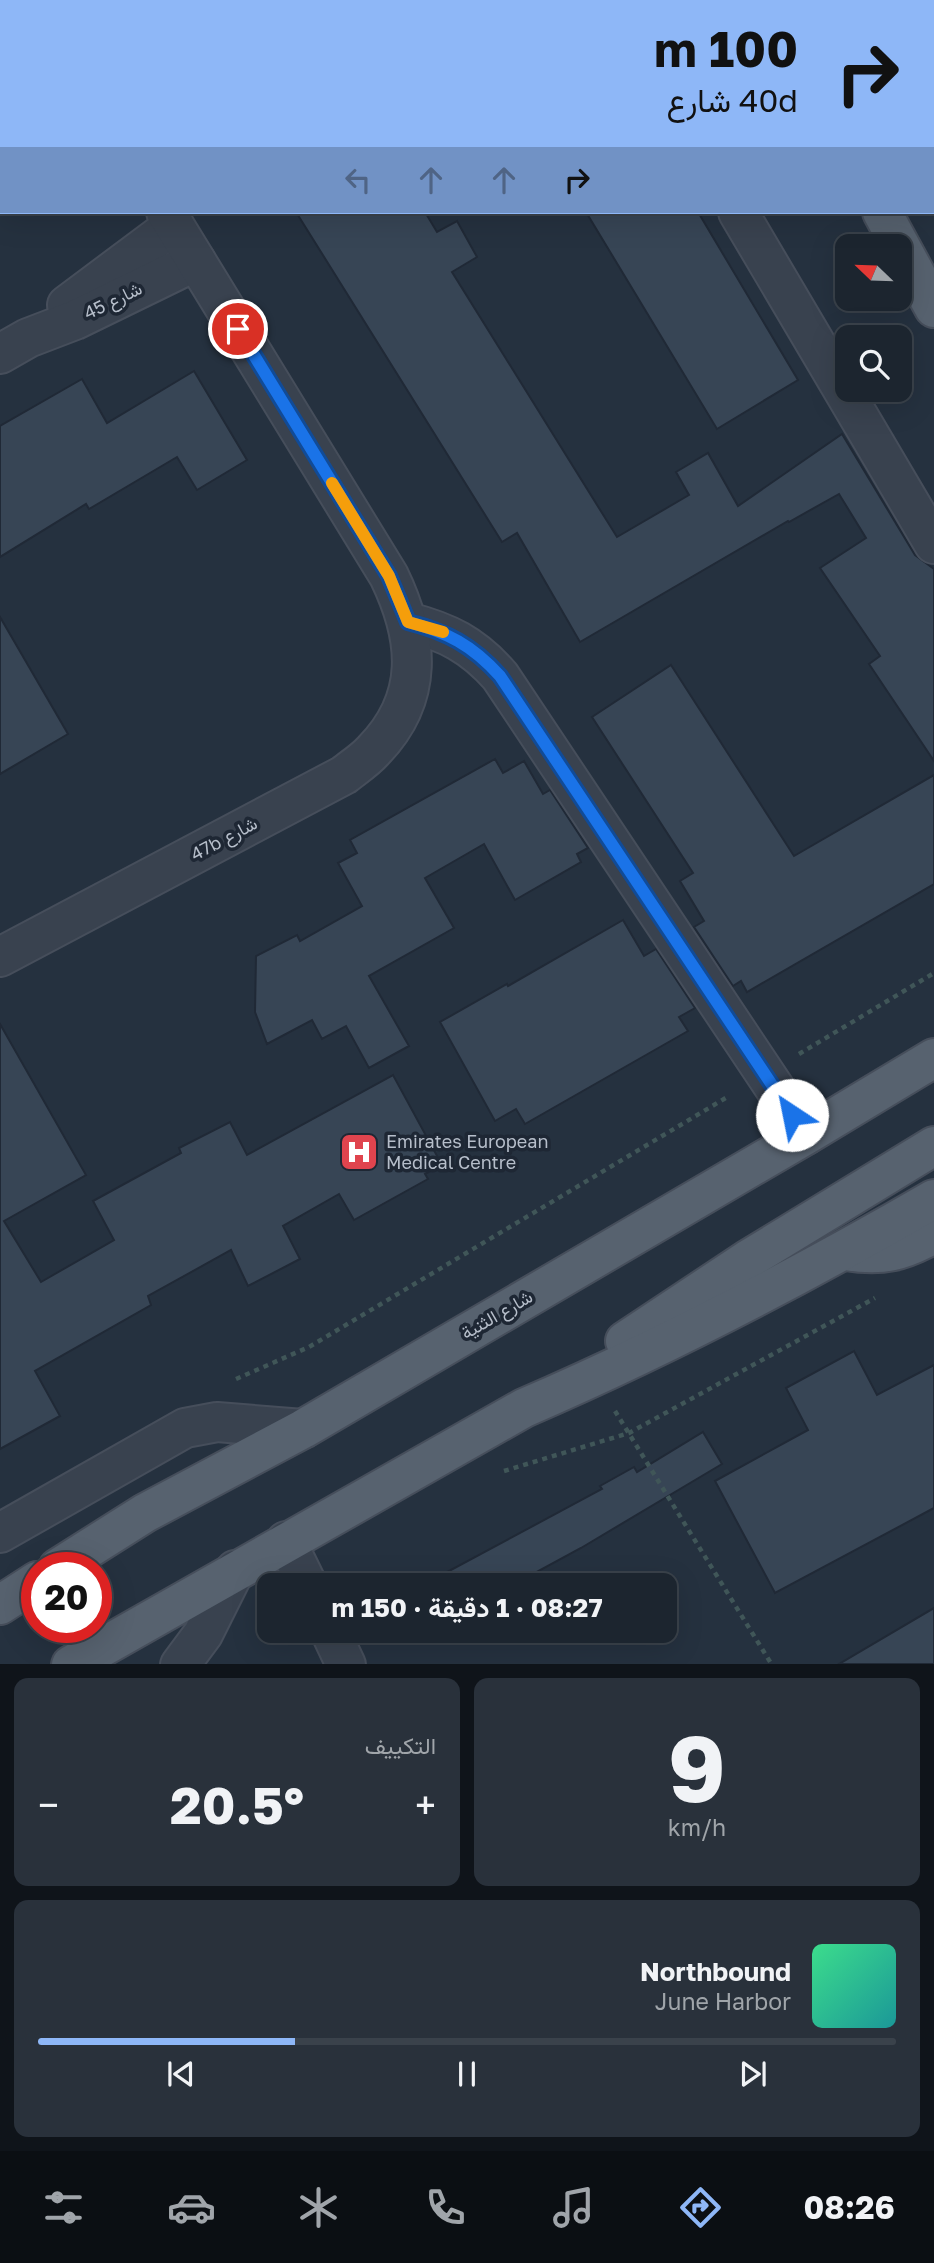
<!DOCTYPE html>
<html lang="ar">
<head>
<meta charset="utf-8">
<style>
  body { margin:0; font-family:"Golos Text",Vazirmatn,sans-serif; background:#29313b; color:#f1f3f6; direction:rtl; height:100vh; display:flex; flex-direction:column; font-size:26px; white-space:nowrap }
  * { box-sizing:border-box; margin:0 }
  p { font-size:23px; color:#a0a5aa }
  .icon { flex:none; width:38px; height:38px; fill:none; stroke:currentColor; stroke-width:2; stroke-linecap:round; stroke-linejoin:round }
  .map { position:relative; height:1664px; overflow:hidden; direction:ltr }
  .side { display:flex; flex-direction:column; gap:14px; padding:14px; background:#0f141a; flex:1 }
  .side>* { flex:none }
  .hud { position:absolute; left:0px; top:0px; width:934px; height:214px; box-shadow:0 7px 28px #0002,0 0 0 2px #3a424b; direction:rtl; background:#8eb7f7; color:#111; overflow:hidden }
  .needle { width:46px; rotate:293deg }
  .buttons { position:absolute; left:835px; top:234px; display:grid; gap:14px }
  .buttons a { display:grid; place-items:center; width:77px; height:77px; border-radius:14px; background:#1c252f; box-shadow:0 7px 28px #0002,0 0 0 2px #3a424b; font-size:35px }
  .speed { position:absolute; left:21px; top:1552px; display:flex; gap:14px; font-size:35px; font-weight:700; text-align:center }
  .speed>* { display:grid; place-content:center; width:91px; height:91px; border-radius:50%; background:#1c252f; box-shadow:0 7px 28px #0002,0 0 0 2px #3a424b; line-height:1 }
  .speed .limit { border:10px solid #d22; background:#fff; color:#111 }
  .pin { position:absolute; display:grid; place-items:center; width:60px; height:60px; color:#fff; margin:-30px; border:4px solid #fff; border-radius:50%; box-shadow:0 2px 7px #0007 }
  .me { position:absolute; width:77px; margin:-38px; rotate:326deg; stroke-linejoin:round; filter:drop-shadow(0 0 5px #0008) }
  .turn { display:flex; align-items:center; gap:24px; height:147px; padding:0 21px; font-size:32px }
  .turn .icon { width:91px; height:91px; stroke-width:2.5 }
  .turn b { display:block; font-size:49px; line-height:60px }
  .lanes { display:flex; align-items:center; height:66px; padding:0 21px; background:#0003; justify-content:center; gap:35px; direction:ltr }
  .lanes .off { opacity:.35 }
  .big { font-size:52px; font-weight:700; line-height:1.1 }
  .side .tile { flex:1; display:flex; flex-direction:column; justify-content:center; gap:10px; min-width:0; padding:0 24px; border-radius:14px; background:#29313b }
  .side .dial { align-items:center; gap:0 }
  .dial b { font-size:91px; line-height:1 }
  .song { display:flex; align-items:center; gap:21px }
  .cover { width:84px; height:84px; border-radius:10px; background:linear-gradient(135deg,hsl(150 70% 55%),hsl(180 70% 35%)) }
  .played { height:7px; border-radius:4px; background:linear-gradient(90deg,#8eb7f7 30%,#3a424b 30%) }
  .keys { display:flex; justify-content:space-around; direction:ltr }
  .heat { display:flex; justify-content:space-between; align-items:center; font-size:38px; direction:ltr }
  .side .tiles { flex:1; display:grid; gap:14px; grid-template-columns:1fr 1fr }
  .tile:last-child { grid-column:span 2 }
  .trip { position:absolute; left:257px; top:1573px; width:420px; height:70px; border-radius:14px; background:#1c252f; box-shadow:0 7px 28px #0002,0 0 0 2px #3a424b; font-weight:700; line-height:70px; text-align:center; direction:rtl }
  .dock { display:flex; height:112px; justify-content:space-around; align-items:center; background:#0b0f13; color:#a0a5aa }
  .dock .icon { width:49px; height:49px }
  .dock .active { color:#8eb7f7 }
  .dock b { font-size:32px; color:#f1f3f6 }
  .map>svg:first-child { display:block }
  .building { fill:#374555; stroke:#202936; stroke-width:2 }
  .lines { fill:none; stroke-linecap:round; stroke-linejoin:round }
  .minor-casing { stroke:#464e5b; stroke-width:42 }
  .major-casing { stroke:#464e5b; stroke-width:42 }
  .path { stroke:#405658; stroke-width:4.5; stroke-dasharray:5 5; stroke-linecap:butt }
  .minor { stroke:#39424f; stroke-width:38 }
  .major { stroke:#57626f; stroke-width:38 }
  .route-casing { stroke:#114b97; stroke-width:18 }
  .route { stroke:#1a73e8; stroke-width:12 }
  .slow { stroke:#f59e0b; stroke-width:12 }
  .labels { text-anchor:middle; stroke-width:7; stroke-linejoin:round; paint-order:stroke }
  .street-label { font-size:18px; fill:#b6beca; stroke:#1e2734 }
  .poi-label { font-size:18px; fill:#b6beca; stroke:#1e2734; text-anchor:start }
</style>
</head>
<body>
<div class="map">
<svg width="934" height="1665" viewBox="0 0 934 1665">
  <rect width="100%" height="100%" fill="#25313f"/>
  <g class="building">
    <path d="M296 212H425L437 232 457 221 477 257 452 272 617 537 689 495 676 472 708 453 738 506 842 434 915 555 934 569V761L869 664 880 656 820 568 866 538 839 494 789 522 788 521 580 642 517 533 502 542Z"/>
    <path d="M586 212H698L798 380 717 429Z"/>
    <path d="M194 371 247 460 197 490 177 457 89 509 86 504 0 557V426L82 379 107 423Z"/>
    <path d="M0 617 68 734 0 774Z"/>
    <path d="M671 665 794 856 934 775V884L747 992 741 981 733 986 694 927 704 921 680 881 693 873 592 717Z"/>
    <path d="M495 759 503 773 524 761 543 794 550 790 588 848 577 854 581 862 515 900 484 844 425 878 454 928 369 976 409 1046 369 1068 346 1026 322 1039 312 1020 267 1044 255 1012 256 956 297 935 300 941 362 906 338 863 357 853 350 840Z"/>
    <path d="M623 920 644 956 656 949 695 1008 679 1017 688 1031 525 1124 516 1109 495 1121 440 1022 507 984 508 986Z"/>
    <path d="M0 1024 86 1175 4 1221 41 1282 114 1240 93 1201 181 1153 179 1148 230 1122 247 1155 393 1075 442 1165 425 1174 428 1179 354 1220 339 1194 283 1226 300 1259 248 1286 231 1250 148 1296 151 1305 35 1371 60 1416 0 1449Z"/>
    <path d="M854 1351 877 1395 934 1365V1508L775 1593 715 1481 808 1430 786 1388Z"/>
    <path d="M703 1432 722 1464 581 1548 511 1586H421L602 1489 600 1486 634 1467 637 1472Z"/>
    <path d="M934 1608V1664H839Z"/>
  </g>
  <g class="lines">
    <defs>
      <g id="minor">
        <path d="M37 0 38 2"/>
        <path d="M621 0 622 2"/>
        <path d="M302 2 305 0"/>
        <path d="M738 212 934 544"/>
        <path d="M67 305 174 225"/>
        <path d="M0 354 28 338 75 320 196 261"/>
        <path d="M408 622C447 632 473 645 500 676L806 1135"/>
        <path d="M0 957 344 775C354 767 365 760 373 751 425 698 419 638 389 576L166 212"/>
        <path d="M0 1533 185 1428 217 1422 303 1429"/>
        <path d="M286 1541 308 1586"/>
        <path d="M330 1631 346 1665"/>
        <path d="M180 1665 203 1634 235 1570"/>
      </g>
      <g id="major">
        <path d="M752 0 754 2"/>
        <path d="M826 0 827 2"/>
        <path d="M933 164 934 166"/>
        <path d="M882 212 934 308"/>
        <path d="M846 1251C882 1257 902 1252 934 1234"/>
        <path d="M625 1341 747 1260 934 1146"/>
        <path d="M58 1568 145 1513 303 1429 806 1135 934 1058"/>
        <path d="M0 1605 37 1581"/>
        <path d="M71 1665 524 1408C665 1347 801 1276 934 1199"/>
      </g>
    </defs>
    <use href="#minor" class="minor-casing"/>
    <use href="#major" class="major-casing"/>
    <g class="path">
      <path d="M799 1054 934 973"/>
      <path d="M236 1379 309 1347 729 1096"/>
      <path d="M615 1411 772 1665"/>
      <path d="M504 1471 629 1433 875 1298"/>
    </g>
    <use href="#minor" class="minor"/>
    <use href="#major" class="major"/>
  </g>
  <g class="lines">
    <defs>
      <path id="route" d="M238 329 389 576 408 622C447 632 472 645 500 676L792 1115"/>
    </defs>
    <use href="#route" class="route-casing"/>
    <use href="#route" class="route"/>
    <path class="slow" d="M332 483 389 576 408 622 443 632"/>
  </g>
  <defs>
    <symbol id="hospital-square" viewBox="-11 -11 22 22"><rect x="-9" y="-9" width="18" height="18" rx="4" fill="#e0444e" stroke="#1e2734"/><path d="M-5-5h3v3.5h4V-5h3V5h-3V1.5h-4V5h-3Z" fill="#fff"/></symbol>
  </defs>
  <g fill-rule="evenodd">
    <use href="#hospital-square" x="337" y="1130" width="44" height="44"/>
  </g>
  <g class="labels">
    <g class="street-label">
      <text transform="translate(113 301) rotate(-26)" y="6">شارع 45</text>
      <text transform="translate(224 839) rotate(-28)" y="6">47b شارع</text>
      <text transform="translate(497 1315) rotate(-30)" y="6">شارع الثنية</text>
    </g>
    <g class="poi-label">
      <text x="386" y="1148">Emirates European<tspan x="386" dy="21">Medical Centre</tspan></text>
    </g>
  </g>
</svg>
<div class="buttons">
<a><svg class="needle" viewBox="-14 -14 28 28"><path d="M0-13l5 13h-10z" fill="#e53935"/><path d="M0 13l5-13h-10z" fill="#a0a5aa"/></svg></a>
<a><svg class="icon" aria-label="search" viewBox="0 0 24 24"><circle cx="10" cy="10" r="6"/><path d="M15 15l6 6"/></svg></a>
</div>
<div class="speed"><div class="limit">20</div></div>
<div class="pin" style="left:238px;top:329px;background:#d93025"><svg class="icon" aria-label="arrive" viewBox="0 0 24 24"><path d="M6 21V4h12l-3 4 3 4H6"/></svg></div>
<svg class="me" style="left:792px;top:1115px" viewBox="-20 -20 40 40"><circle r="19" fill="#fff"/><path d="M0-13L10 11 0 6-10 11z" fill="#1a73e8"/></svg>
<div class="trip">08:27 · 1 دقيقة · 150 m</div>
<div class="hud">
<div class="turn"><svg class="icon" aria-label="right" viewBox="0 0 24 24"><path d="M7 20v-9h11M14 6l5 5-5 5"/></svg><div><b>100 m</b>40d شارع</div></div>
<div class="lanes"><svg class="icon off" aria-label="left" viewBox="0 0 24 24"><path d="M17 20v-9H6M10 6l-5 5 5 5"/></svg><svg class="icon off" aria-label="ahead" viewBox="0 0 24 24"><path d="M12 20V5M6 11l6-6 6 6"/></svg><svg class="icon off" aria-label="ahead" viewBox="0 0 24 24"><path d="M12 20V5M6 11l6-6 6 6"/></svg><svg class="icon" aria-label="right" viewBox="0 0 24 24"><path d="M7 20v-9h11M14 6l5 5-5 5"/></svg></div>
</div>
</div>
<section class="side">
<div class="tiles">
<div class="tile dial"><b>9</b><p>km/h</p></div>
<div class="tile"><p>التكييف</p>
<div class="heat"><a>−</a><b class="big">20.5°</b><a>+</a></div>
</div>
<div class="tile">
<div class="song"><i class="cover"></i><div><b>Northbound</b><p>June Harbor</p></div></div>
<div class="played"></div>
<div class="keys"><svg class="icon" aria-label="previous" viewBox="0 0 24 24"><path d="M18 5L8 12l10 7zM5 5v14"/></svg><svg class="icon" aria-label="pause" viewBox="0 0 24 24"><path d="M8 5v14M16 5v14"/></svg><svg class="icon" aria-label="next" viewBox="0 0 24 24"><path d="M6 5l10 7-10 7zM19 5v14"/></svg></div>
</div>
</div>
</section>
<nav class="dock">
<b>08:26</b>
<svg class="icon active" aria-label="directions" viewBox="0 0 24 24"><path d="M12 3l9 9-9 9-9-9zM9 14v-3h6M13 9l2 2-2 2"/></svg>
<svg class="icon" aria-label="music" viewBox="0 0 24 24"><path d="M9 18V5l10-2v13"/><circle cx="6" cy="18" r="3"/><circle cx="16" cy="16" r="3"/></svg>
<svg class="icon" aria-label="phone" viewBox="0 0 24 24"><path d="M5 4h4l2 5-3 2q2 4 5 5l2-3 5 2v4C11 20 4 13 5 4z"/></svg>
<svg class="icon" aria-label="climate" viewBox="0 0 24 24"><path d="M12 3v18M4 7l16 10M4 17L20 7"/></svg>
<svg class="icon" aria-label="car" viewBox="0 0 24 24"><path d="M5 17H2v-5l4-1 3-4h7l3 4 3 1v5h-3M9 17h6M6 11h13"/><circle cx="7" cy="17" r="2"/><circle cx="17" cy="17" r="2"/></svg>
<svg class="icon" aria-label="filters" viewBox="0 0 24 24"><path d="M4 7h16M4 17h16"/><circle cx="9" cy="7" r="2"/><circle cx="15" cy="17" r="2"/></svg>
</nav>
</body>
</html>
